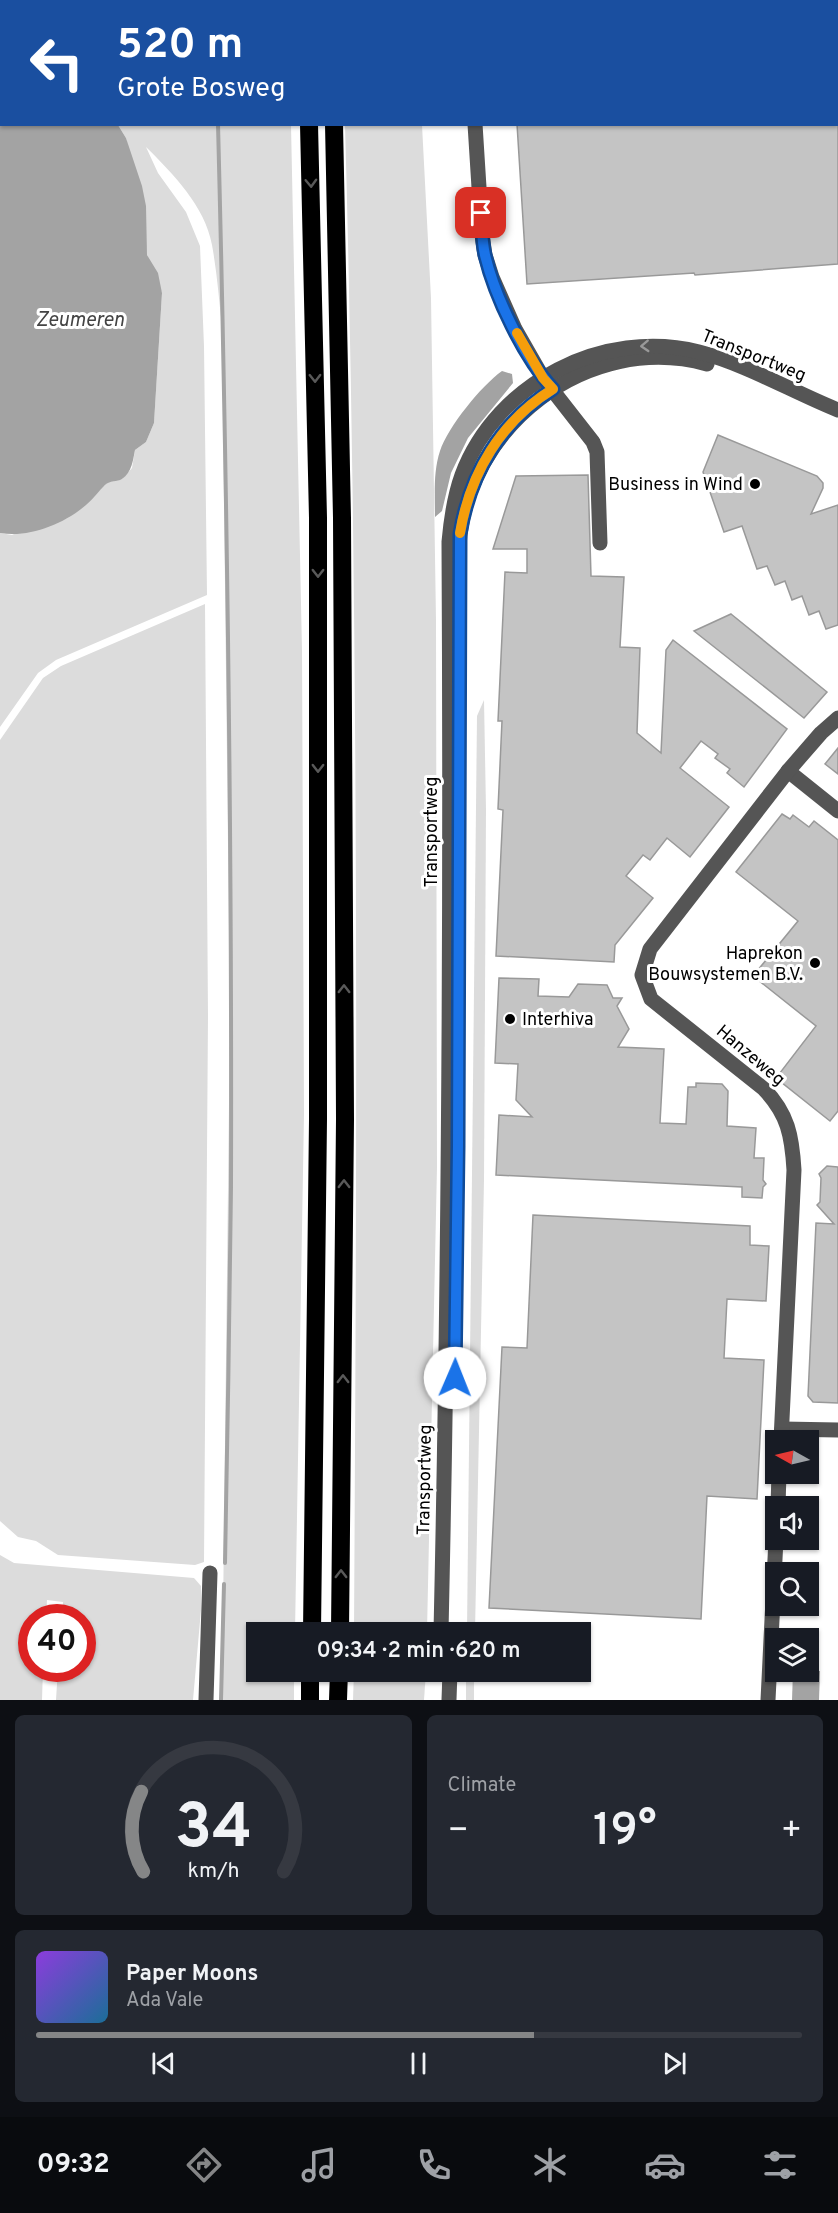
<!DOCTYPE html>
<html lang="en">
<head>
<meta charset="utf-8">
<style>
  body { margin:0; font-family:Overpass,sans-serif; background:#242831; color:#f1f3f6; height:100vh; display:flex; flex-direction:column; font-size:22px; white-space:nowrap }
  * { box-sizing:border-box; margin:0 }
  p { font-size:20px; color:#9ea1a6 }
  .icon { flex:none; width:33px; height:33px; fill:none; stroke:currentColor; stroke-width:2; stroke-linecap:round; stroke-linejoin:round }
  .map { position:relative; height:1700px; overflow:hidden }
  .sheet { display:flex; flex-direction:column; gap:15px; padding:15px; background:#0d0f14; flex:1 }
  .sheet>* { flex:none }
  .top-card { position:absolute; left:0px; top:0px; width:838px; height:126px; box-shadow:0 2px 4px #0004; background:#1a4fa0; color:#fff; overflow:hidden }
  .needle { width:39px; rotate:278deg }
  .tools { position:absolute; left:765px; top:1430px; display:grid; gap:12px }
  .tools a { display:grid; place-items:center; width:54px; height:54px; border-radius:0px; background:#171b24; box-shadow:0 2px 4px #0004; font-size:30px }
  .speed { position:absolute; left:18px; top:1604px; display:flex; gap:12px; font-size:30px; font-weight:700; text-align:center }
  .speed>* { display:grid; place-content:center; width:78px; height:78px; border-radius:50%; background:#171b24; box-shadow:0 2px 4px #0004; line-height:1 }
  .speed .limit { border:9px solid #d22; background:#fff; color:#111 }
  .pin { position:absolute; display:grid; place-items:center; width:51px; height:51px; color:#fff; margin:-26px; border-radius:12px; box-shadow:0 3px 9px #0006 }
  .me { position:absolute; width:66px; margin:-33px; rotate:1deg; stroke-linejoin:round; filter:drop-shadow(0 0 4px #0008) }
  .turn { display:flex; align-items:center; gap:21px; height:126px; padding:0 18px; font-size:27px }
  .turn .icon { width:78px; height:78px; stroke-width:2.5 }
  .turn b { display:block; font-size:42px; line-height:51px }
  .big { font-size:45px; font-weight:600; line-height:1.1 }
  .sheet .widget { flex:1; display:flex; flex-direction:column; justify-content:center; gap:9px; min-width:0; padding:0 21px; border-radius:9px; background:#242831 }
  .sheet .dial { align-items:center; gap:0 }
  .dial svg { height:156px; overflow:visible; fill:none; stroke:#363941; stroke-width:7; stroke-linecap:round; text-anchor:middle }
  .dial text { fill:#f1f3f6; stroke:none }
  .song { display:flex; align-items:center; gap:18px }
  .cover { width:72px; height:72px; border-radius:9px; background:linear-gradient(135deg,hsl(270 70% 55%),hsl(200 70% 35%)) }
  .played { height:6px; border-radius:3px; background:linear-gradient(90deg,#858687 65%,#363941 65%) }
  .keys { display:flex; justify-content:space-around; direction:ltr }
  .heat { display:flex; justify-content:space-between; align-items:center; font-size:33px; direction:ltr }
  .sheet .tiles { flex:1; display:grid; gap:15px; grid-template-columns:1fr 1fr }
  .widget:last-child { grid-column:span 2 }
  .trip { position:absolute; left:246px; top:1622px; width:345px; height:60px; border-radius:0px; background:#171b24; box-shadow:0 2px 4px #0004; font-weight:600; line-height:60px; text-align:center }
  .menu { display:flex; height:96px; justify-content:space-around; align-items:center; background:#090b0e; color:#9ea1a6 }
  .menu .icon { width:42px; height:42px }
  .menu .active { color:#858687 }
  .menu b { font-size:27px; color:#f1f3f6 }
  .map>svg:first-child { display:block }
  .green { fill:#dcdcdc }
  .water { fill:#a3a3a3 }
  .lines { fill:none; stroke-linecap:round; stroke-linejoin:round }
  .stream { stroke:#a3a3a3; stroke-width:4 }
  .building { fill:#c4c4c4; stroke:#999; stroke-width:1.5 }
  .minor { stroke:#555; stroke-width:15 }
  .highway { stroke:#000; stroke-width:18 }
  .oneway { stroke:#595959 }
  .oneway2 { stroke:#999 }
  .route-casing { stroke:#114b97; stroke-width:15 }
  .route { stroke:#1a73e8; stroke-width:10 }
  .slow { stroke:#f59e0b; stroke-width:10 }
  .poi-dot { fill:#000; stroke:#fff; stroke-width:2 }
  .labels { text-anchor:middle; stroke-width:6; stroke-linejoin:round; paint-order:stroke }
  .street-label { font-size:18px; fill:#000; stroke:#fff }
  .poi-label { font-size:18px; fill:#000; stroke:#fff; text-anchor:end }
  .water-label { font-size:20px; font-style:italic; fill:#444; stroke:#fff }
</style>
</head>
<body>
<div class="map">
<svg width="838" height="1700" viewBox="0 0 838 1700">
  <rect width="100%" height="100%" fill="#fff"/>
  <g class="green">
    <path d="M118 125H291L302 651 304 1114 295 1632H256V1671H294V1700H222L230 1018 222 327C219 300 217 272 212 245 205 206 173 174 146 147L158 173 186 212 200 246 204 346 207 595 56 660 38 673 0 727V533L12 535 97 493 108 482 122 479 132 468 135 450 146 442 154 423 162 293 147 255 130 155 126 138Z"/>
    <path d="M345 125H422L431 298 436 621 437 1167 427 1632H354C357 1129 359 627 345 125Z"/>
    <path d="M205 604 208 1016 204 1562 195 1565 58 1555 36 1541 18 1537 0 1521V740L43 678 61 666Z"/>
    <path d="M484 700 486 810 484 1180 475 1632H467L477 716Z"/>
    <path d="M0 1555 14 1563 194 1578 201 1586V1610L193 1700H56L58 1668H82V1617H62L63 1602 47 1600 46 1617H32V1668H43L42 1700H0Z"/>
    <path d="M354 1671H426L424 1700H353Z"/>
    <rect x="466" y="1671" width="8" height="29"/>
  </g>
  <g class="water">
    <path d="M0 0H94L2 2V124L118 125 126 138 142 186 146 206 147 255 158 273 162 293 154 423 146 442 135 450C133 460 132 472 122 479 117 482 110 480 105 485 99 491 93 499 86 505 64 524 29 538 0 533Z"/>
    <path d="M502 371 512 374 513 383 468 438 451 473 442 511 435 517C435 496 433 472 440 451 448 427 481 386 502 371Z"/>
    <path d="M809 1670 820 1671 819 1700H792L793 1671Z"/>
  </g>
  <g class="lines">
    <g class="stream">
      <path d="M215 2V0"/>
      <path d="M218 124C227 479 232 833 231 1187 230 1312 227 1438 225 1563"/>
      <path d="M221 1700 224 1584"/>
    </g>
  </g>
  <g class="building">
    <path d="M517 124H838V264L695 275 694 273 527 284Z"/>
    <path d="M718 435 817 476 823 483V488L811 514 838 505V625L826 629 819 611 809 615 802 596 792 600 785 581 775 585 767 566 757 569 742 526 724 532 703 472Z"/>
    <path d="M588 475 591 576 624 577 620 647 640 648 637 733 661 753 666 650 673 640 787 729 744 787 727 773 730 769 715 758 718 754 701 741 680 768 729 807 690 857 667 838 650 860 643 855 626 876 653 898 615 945 614 962 496 956 503 810 498 809 502 721H498L505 572 527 573V549H493L516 476Z"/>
    <path d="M731 614 827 692 804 718 694 631Z"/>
    <path d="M838 748V774L825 764Z"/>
    <path d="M782 814 790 819 793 815 809 827 814 821 838 840V1111L830 1121 776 1078 816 1026 753 976 798 921 736 872Z"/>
    <path d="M499 978 539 979 538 996 569 997 578 984 607 985 613 998H622L617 1006 629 1029 618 1047 664 1049 660 1123 686 1124 688 1087H696V1083L722 1084 728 1091 727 1126 756 1128 754 1158H764L763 1180 766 1184 763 1187 762 1198 742 1197V1187L496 1175 499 1115 532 1117 516 1100 518 1064 495 1063Z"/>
    <path d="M827 1166 838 1167V1403L813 1402 808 1396 816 1223 834 1224 817 1205 820 1202 821 1178 819 1174Z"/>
    <path d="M533 1215 750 1226V1245L769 1246 766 1301 727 1299 724 1358 764 1360 757 1499 707 1496 701 1619 489 1608 502 1347 527 1348Z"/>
  </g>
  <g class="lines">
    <g class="minor">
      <path d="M468 0V2"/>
      <path d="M475 124 482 235 485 255 492 277 515 329 543 378 593 442 597 452 600 543"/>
      <path d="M459 546C466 426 588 331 707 364"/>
      <path d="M788 771 838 811"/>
      <path d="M782 1429 838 1430"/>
      <path d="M781 1440 794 1170C792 1136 788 1114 764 1089L651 999 642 975 650 949 788 771 821 733 838 718"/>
      <path d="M778 1506 779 1473"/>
      <path d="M441 1632C449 1269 451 906 449 542 451 519 454 497 462 475 497 382 604 328 699 352 746 364 793 392 838 410"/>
      <path d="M206 1700 210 1573"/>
      <path d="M449 1700 450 1671"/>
      <path d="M768 1700 776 1539"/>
    </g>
    <g class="highway">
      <path d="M305 0V2"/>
      <path d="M331 0V2"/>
      <path d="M309 124 318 518V1119L312 1632"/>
      <path d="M334 124 342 518 345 1119 340 1632"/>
      <path d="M310 1700V1671"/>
      <path d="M338 1700 339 1671"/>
    </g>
  </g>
  <defs><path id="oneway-chevron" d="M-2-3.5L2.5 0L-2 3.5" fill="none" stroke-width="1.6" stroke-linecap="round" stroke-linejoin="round" transform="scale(1.5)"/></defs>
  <g class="oneway">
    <use href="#oneway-chevron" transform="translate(311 183) rotate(88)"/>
    <use href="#oneway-chevron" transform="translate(315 378) rotate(89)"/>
    <use href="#oneway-chevron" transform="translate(318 573) rotate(90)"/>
    <use href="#oneway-chevron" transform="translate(318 768) rotate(90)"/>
    <use href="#oneway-chevron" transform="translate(344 989) rotate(-90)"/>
    <use href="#oneway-chevron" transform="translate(344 1184) rotate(-90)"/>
    <use href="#oneway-chevron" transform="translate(343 1379) rotate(-90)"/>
    <use href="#oneway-chevron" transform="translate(341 1574) rotate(-90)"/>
  </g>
  <use class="oneway2" href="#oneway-chevron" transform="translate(645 346) rotate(177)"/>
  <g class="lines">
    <defs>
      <path id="route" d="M455 1378 458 1146 460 534C470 474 500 422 553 389 524 357 495 297 485 255 482 242 482 227 481 213"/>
    </defs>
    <use href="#route" class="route-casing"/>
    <use href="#route" class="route"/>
    <path class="slow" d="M460 533C470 473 501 421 553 389L543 378 517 333"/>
  </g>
  <g class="poi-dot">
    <circle cx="755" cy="484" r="6"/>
    <circle cx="815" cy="963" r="6"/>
    <circle cx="510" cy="1019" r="6"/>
  </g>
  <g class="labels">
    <g class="street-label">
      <text transform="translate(754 355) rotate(22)" y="6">Transportweg</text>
      <text transform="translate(431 832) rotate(-90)" y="6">Transportweg</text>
      <text transform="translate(751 1055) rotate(40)" y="6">Hanzeweg</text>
      <text transform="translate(424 1480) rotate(-89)" y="6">Transportweg</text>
    </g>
    <g class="poi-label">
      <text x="743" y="490">Business in Wind</text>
      <text x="803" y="959">Haprekon<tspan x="803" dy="21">Bouwsystemen B.V.</tspan></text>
      <text x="522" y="1025" text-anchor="start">Interhiva</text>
    </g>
    <g class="water-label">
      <text x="80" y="326">Zeumeren</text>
    </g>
  </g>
</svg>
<div class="tools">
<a><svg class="needle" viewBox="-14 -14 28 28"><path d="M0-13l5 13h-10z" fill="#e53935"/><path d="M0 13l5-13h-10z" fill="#9ea1a6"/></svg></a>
<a><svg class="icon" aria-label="sound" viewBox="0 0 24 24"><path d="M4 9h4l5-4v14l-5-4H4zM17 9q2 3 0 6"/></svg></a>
<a><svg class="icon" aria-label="search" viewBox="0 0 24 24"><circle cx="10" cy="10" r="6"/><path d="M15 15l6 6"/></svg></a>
<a><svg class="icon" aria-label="layers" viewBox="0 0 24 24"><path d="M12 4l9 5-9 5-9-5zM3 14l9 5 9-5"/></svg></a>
</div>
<div class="speed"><div class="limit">40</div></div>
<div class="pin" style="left:481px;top:213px;background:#d93025"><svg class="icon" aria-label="arrive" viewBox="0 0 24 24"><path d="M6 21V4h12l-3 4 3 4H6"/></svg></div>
<svg class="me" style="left:455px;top:1378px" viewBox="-20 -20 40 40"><circle r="19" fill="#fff"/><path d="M0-13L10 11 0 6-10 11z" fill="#1a73e8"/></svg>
<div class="trip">09:34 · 2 min · 620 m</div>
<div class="top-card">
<div class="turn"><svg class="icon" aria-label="left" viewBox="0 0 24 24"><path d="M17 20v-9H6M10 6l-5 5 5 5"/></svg><div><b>520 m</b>Grote Bosweg</div></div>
</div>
</div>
<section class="sheet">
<div class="tiles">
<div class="widget dial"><svg viewBox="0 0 100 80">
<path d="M14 69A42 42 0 1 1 86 69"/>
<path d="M14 69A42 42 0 0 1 13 28" stroke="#858687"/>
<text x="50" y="56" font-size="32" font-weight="700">34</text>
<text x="50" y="72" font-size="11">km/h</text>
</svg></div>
<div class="widget"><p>Climate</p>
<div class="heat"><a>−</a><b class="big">19°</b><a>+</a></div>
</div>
<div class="widget">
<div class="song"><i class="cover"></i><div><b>Paper Moons</b><p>Ada Vale</p></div></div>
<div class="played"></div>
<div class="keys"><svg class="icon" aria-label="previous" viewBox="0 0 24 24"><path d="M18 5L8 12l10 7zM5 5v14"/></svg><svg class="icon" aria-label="pause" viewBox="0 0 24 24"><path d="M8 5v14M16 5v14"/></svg><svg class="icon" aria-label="next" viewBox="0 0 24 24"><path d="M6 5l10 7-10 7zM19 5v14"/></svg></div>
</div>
</div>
</section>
<nav class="menu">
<b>09:32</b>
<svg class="icon active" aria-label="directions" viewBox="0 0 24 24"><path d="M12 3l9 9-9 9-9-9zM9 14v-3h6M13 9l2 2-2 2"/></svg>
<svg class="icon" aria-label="music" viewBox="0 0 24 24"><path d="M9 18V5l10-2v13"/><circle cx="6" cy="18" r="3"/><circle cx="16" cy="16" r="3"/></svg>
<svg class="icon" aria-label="phone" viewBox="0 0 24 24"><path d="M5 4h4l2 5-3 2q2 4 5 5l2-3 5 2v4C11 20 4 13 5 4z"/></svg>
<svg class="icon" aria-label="climate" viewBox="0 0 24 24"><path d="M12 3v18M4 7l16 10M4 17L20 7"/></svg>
<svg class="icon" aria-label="car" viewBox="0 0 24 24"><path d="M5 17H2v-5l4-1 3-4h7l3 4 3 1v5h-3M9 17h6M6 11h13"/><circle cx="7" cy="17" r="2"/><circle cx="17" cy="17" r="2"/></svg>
<svg class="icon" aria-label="filters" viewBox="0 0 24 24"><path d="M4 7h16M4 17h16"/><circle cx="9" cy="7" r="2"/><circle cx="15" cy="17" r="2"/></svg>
</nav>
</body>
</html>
